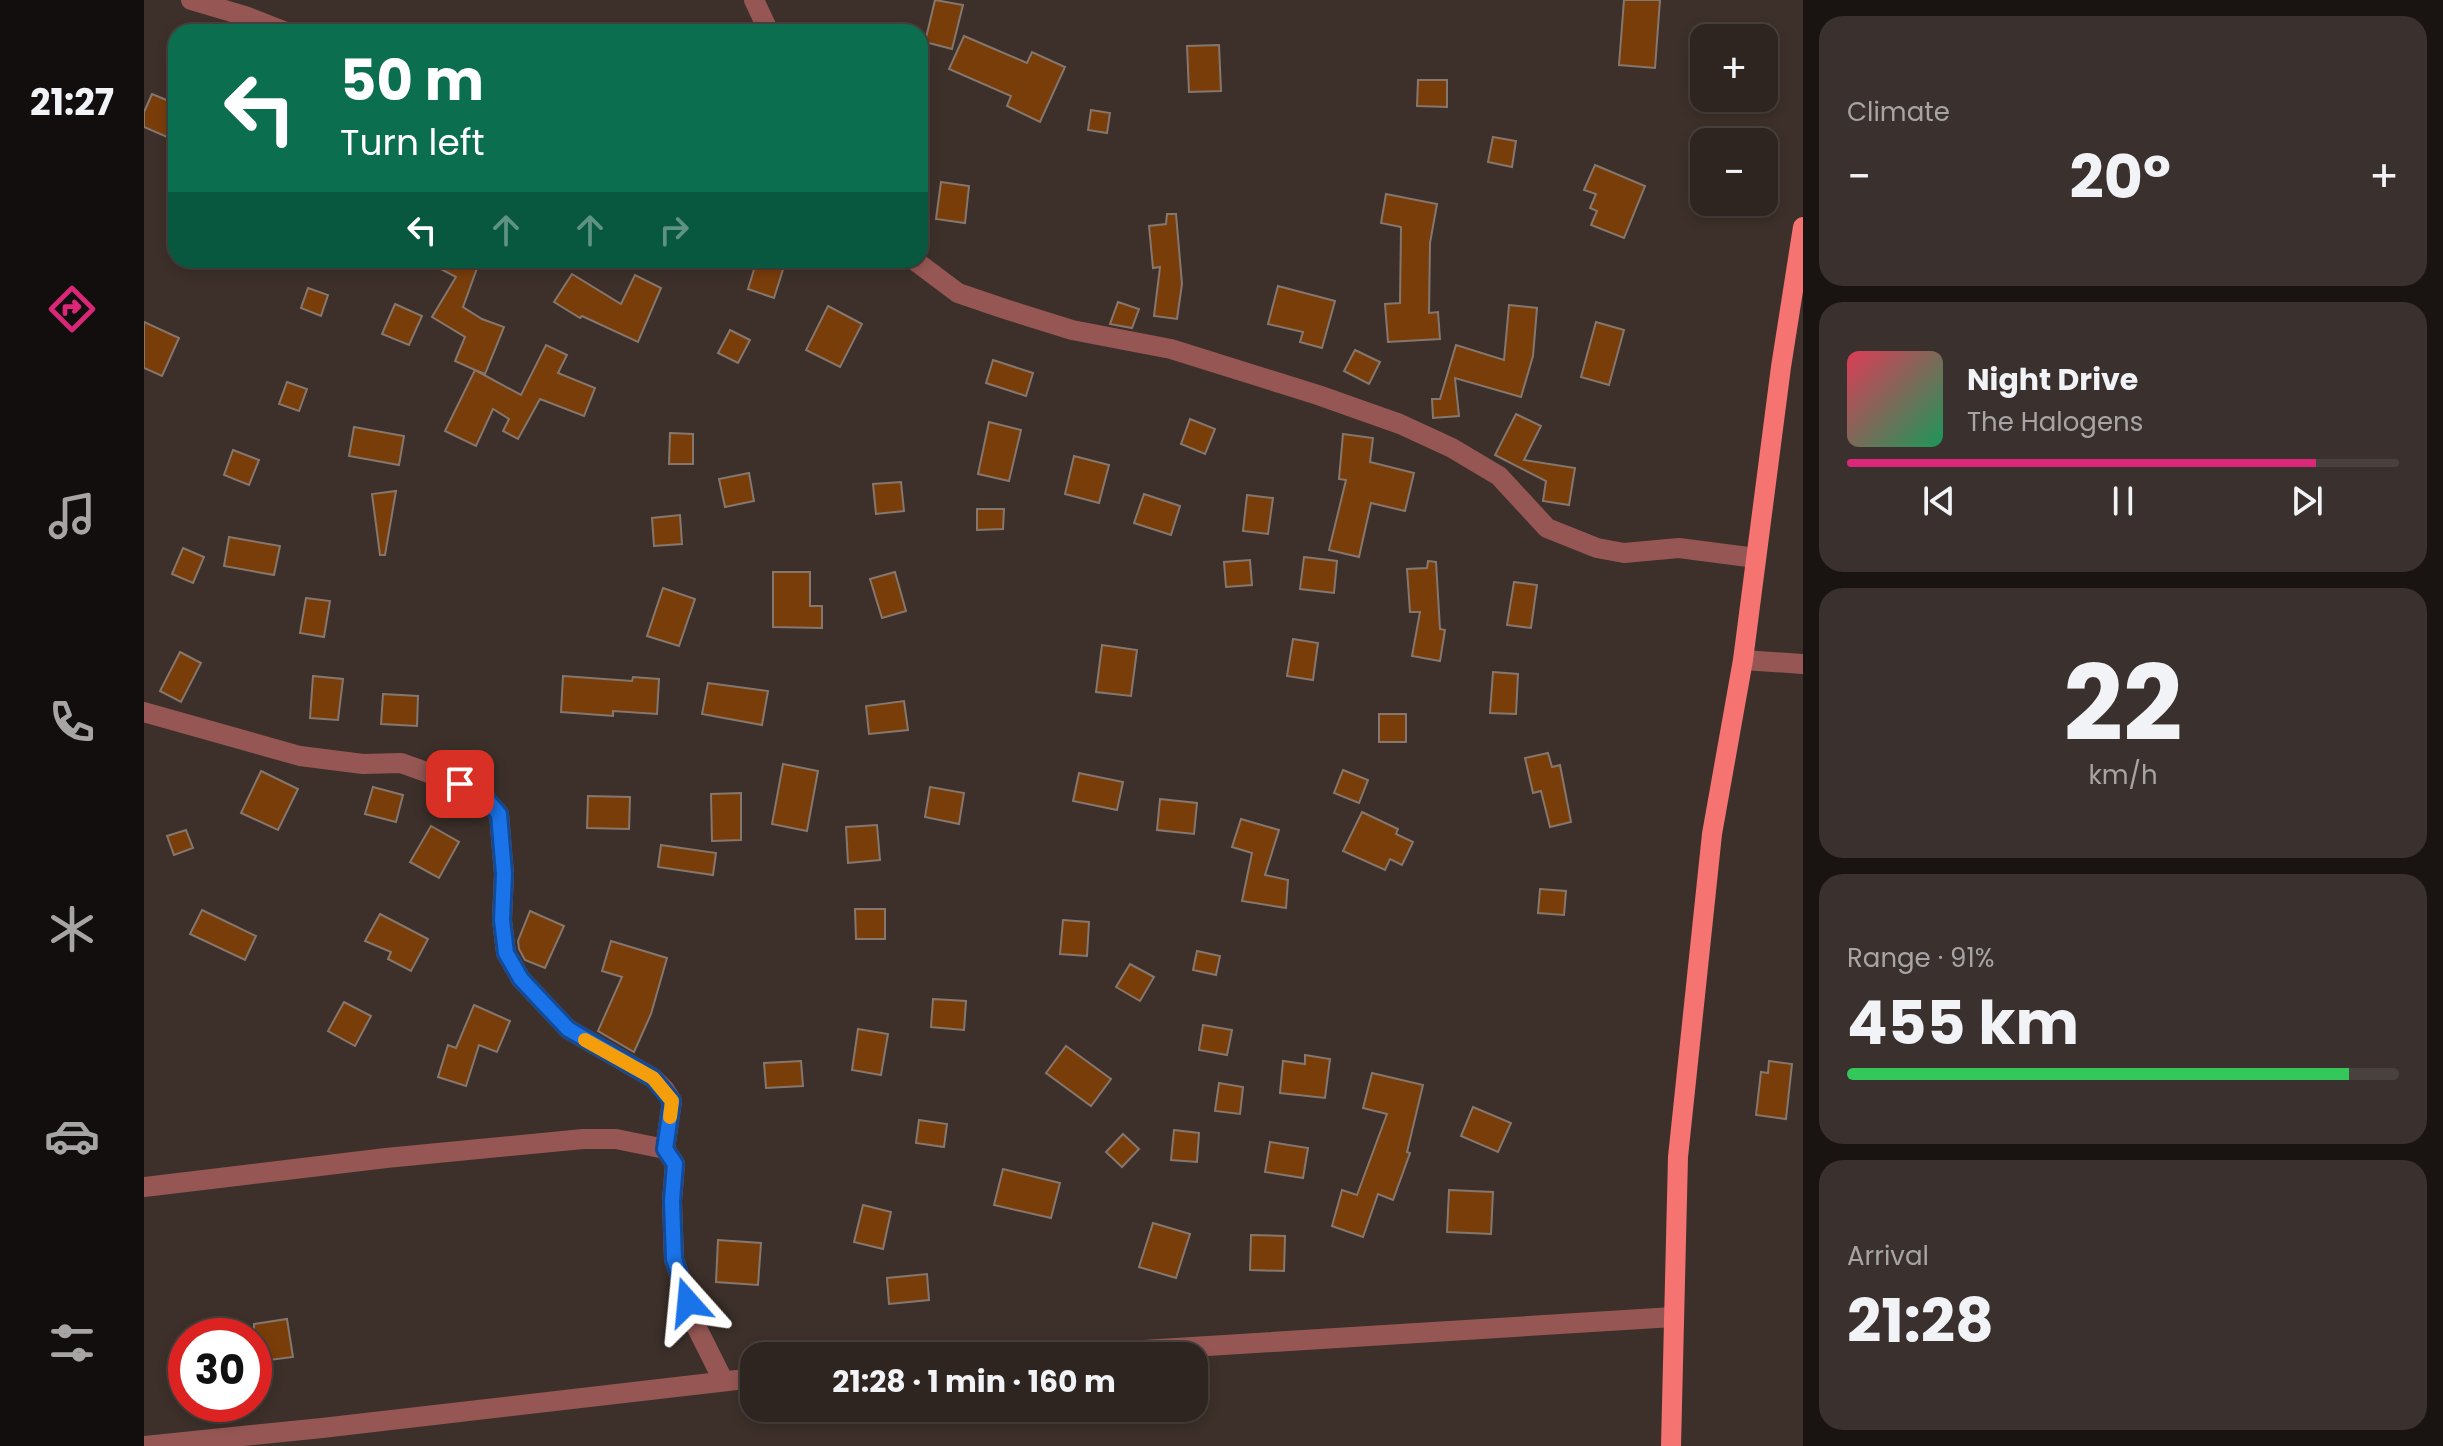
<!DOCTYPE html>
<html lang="en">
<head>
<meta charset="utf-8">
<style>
  body { margin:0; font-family:Poppins,sans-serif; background:#3a302d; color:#f1f3f6; height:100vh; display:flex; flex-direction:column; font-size:30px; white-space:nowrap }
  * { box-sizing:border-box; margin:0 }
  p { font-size:26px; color:#a7a4a5 }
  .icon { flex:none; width:44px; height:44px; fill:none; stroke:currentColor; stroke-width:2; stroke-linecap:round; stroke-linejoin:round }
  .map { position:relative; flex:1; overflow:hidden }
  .side { display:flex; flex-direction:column; gap:16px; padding:16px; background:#191412; width:640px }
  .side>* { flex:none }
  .top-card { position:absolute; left:24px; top:24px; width:760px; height:244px; border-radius:24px; box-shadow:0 4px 12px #0003,0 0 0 2px #49413e; background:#0b6e4f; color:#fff; overflow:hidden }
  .fabs { position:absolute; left:1546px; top:24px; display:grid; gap:16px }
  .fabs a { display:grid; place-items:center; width:88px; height:88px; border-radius:16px; background:#2e2420; box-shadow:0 4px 12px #0003,0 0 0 2px #49413e; font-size:40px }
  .speed { position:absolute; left:24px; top:1318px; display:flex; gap:16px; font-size:40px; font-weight:700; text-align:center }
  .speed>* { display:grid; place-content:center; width:104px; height:104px; border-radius:50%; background:#2e2420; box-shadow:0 4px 12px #0003,0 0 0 2px #49413e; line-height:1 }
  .speed .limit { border:12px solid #d22; background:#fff; color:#111 }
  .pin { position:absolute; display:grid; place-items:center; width:68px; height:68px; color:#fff; margin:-34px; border-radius:16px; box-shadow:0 4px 12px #0006 }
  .me { position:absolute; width:88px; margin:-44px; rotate:342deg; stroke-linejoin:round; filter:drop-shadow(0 0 6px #0008) }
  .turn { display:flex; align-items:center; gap:28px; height:168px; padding:0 40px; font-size:36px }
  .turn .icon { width:104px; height:104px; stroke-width:2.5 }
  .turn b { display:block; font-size:56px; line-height:68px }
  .lanes { display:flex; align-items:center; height:76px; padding:0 40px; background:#0003; justify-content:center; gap:40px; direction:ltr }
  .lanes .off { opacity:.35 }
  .big { font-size:60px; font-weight:700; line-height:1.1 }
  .side .card { flex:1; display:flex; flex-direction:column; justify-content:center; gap:12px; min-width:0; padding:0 28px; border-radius:24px; background:#3a302d }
  .side .dial { align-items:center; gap:0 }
  .dial b { font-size:104px; line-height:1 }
  .song { display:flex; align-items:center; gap:24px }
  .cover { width:96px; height:96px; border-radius:12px; background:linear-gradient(135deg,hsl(350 70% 55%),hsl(150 70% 35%)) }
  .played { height:8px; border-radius:4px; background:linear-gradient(90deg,#db2777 85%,#49413e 85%) }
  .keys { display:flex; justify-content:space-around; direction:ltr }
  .heat { display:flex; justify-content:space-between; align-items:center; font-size:44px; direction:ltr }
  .charge { height:12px; border-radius:6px; background:linear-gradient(90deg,#34c759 91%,#49413e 0) }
  .trip { position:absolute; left:596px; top:1342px; width:468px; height:80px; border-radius:24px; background:#2e2420; box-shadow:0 4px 12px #0003,0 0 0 2px #49413e; font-weight:700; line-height:80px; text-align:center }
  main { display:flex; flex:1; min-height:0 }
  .tabs { display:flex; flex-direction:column; width:144px; justify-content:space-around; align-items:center; background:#120e0d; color:#a7a4a5 }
  .tabs .icon { width:56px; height:56px }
  .tabs .current { color:#db2777 }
  .tabs b { font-size:36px; color:#f1f3f6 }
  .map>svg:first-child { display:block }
  .building { fill:#793d0a; stroke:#85776e; stroke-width:2 }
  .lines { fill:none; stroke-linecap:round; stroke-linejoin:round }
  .minor { stroke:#965754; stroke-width:20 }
  .major { stroke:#f57472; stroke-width:20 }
  .route-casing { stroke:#114b97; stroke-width:20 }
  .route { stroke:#1a73e8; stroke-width:14 }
  .slow { stroke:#f59e0b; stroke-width:14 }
</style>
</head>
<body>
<main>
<nav class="tabs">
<b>21:27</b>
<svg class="icon current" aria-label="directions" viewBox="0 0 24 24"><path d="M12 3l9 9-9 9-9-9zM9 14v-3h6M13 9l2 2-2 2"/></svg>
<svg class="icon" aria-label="music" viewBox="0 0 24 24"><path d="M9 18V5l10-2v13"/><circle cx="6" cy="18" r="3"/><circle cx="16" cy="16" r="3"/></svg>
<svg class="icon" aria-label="phone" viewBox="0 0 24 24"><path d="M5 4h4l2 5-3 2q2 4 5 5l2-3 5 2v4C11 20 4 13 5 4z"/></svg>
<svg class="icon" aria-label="climate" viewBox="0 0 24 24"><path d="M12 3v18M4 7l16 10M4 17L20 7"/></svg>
<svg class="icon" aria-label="car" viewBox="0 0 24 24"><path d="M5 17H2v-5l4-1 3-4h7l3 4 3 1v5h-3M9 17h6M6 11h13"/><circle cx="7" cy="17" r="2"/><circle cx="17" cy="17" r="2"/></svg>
<svg class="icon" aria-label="filters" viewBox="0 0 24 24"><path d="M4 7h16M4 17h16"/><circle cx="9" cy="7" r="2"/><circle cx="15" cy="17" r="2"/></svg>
</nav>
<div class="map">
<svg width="1659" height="1446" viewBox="0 0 1659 1446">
  <rect width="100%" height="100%" fill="#3d302a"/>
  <g class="building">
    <path d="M791 0 819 5 808 49 781 42Z"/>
    <path d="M1480 0H1516L1511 68 1475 65Z"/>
    <path d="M820 36 883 63 888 52 921 67 896 122 863 106 867 96 805 69Z"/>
    <path d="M1075 45 1077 91 1045 92 1043 46Z"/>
    <path d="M1274 80H1303V107L1273 106Z"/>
    <path d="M8 94 32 104V117L23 137 0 127V112Z"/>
    <path d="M947 110 966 113 963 133 944 130Z"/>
    <path d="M1349 137 1372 141 1368 167 1344 162Z"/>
    <path d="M1451 165 1501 186 1480 238 1447 225 1453 211 1446 208 1452 194 1440 190Z"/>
    <path d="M797 182 825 186 821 223 792 219Z"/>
    <path d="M1242 194 1293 204 1286 243 1285 313 1294 312 1296 339 1244 342 1241 304 1256 303 1257 227 1237 223Z"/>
    <path d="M1023 214H1032L1038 284 1033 319 1010 316 1016 267 1009 268 1005 226 1022 224Z"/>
    <path d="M280 260H336L319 307 338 319 360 327 341 374 331 370 377 395 402 345 423 355 414 373 451 388 440 416 396 399 374 439 359 431 365 419 349 409 332 446 301 431 331 370 311 361 321 337 288 317 312 277Z"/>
    <path d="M613 260H642L630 298 604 289Z"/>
    <path d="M428 274 477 304 491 275 517 288 494 342 438 316 436 318 410 302Z"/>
    <path d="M1134 286 1191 301 1178 348 1156 342 1159 332 1124 324Z"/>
    <path d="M164 288 184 295 177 316 157 308Z"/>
    <path d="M974 302 995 309 988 328 966 324Z"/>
    <path d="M251 304 278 316 265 345 238 334Z"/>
    <path d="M1365 305 1393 308 1389 356 1377 397 1311 378 1315 416 1289 418 1288 399H1296L1312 345 1360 360Z"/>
    <path d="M684 306 718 324 696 367 662 350Z"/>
    <path d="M0 322 35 338 18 376 0 368Z"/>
    <path d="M1452 322 1480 330 1465 385 1437 377Z"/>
    <path d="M586 330 606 340 594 363 574 353Z"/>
    <path d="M1211 350 1236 362 1225 384 1200 371Z"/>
    <path d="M849 360 889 373 882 396 842 383Z"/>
    <path d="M143 382 163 389 155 411 135 404Z"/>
    <path d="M1372 414 1397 426 1380 460 1431 468 1425 505 1399 501 1402 481 1351 455Z"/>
    <path d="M1046 419 1071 429 1061 454 1037 444Z"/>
    <path d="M845 422 877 430 865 481 834 474Z"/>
    <path d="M210 427 260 436 255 465 205 456Z"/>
    <path d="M526 433 549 434V464H525Z"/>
    <path d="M1199 434 1229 438 1226 462 1270 473 1261 511 1227 503 1215 557 1185 550 1202 480 1195 479Z"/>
    <path d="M89 450 115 460 105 485 80 475Z"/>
    <path d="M930 456 965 465 955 503 921 494Z"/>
    <path d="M605 473 610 501 581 507 575 479Z"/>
    <path d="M757 482 760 511 732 514 729 484Z"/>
    <path d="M252 491 241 555H236L228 494Z"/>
    <path d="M1000 494 1036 506 1027 535 990 523Z"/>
    <path d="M1103 495 1129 498 1124 534 1099 531Z"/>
    <path d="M833 509H860L859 529 833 530Z"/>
    <path d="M536 515 538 544 510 546 508 518Z"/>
    <path d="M85 537 136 546 130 575 80 566Z"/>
    <path d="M39 548 60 557 49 583 28 574Z"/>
    <path d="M1160 557 1193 561 1190 593 1156 589Z"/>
    <path d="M1106 560 1108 585 1082 587 1080 562Z"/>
    <path d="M1284 561 1292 562 1296 629 1301 630 1296 661 1268 656 1276 612H1266L1263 569 1283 568Z"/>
    <path d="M629 572H666V606H678V628L629 627Z"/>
    <path d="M751 572 762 611 738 618 726 579Z"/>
    <path d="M1370 582 1393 585 1387 628 1363 625Z"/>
    <path d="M519 588 551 599 535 646 503 636Z"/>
    <path d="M162 598 186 601 180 637 156 633Z"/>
    <path d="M1149 639 1174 643 1169 680 1143 676Z"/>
    <path d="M958 645 993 650 987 696 952 692Z"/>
    <path d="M36 652 57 663 37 702 16 691Z"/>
    <path d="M1349 672 1374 674 1372 714 1346 713Z"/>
    <path d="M169 676 199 679 194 720 166 718Z"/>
    <path d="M419 676 488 681 489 677 515 679 513 714 469 711V716L417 712Z"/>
    <path d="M564 683 624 691 618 725 558 714Z"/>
    <path d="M239 694 274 696 273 726 237 724Z"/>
    <path d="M760 701 764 730 725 734 722 706Z"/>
    <rect x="1235" y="714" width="27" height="28"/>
    <path d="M1404 753 1408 767 1416 765 1427 822 1406 827 1397 791 1389 793 1381 758Z"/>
    <path d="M639 764 674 771 663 831 628 824Z"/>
    <path d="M1199 770 1224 780 1215 803 1190 793Z"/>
    <path d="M117 771 154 789 134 830 97 813Z"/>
    <path d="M935 773 979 782 973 810 929 801Z"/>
    <path d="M229 787 259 795 252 822 221 814Z"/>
    <path d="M786 787 820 793 815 824 781 817Z"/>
    <path d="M597 793V840L568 841 567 794Z"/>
    <path d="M444 796 486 797 485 829 443 828Z"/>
    <path d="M1016 799 1053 803 1050 834 1013 830Z"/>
    <path d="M1218 812 1254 829 1252 834 1269 842 1258 865 1246 859 1241 870 1199 851Z"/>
    <path d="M1097 819 1135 830 1121 875 1144 880 1142 908 1098 901 1108 853 1088 847Z"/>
    <path d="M733 825 736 860 704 863 702 827Z"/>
    <path d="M287 826 315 842 295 878 266 862Z"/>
    <path d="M42 830 49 848 30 855 23 836Z"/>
    <path d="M517 845 572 853 569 875 514 867Z"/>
    <path d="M1396 889 1422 891 1420 915 1394 913Z"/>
    <path d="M711 909H741V939H712Z"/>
    <path d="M58 910 112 936 101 960 46 934Z"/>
    <path d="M386 911 420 926 401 968 381 960 375 949 374 941Z"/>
    <path d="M236 914 284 939 267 971 244 959 247 952 221 941Z"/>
    <path d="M919 920 945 922 943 956 916 954Z"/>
    <path d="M467 941 523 958 507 1014 490 1052 454 1031 478 977 458 971Z"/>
    <path d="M1053 951 1076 956 1072 975 1049 970Z"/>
    <path d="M986 964 1010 977 996 1001 972 987Z"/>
    <path d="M789 999 822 1001 820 1030 787 1027Z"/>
    <path d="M200 1002 227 1016 211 1046 184 1031Z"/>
    <path d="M330 1005 366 1021 353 1052 335 1045 322 1086 294 1077 304 1045 312 1048Z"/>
    <path d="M1059 1025 1088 1030 1083 1055 1055 1050Z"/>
    <path d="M714 1029 744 1034 737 1075 708 1070Z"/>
    <path d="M922 1046 967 1079 947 1106 902 1073Z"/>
    <path d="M1161 1055 1186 1059 1181 1098 1136 1093 1139 1061 1161 1064Z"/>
    <path d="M657 1061 659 1086 622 1088 620 1063Z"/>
    <path d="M1625 1061 1648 1064 1642 1119 1612 1115 1617 1072 1624 1073Z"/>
    <path d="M1228 1073 1279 1085 1263 1152 1266 1153 1249 1200 1234 1194 1219 1237 1188 1226 1198 1190 1213 1195 1243 1114 1219 1108Z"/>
    <path d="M1075 1083 1099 1087 1096 1114 1071 1111Z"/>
    <path d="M1329 1107 1367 1123 1354 1152 1317 1136Z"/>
    <path d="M775 1120 803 1124 800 1147 772 1143Z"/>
    <path d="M1030 1130 1055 1133 1053 1162 1027 1160Z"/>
    <path d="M979 1134 995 1149 978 1167 962 1152Z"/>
    <path d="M1126 1142 1164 1148 1159 1178 1121 1172Z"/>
    <path d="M859 1169 916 1183 907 1218 850 1205Z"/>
    <path d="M1305 1190 1349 1192 1347 1234 1303 1232Z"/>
    <path d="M719 1205 747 1212 739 1249 710 1242Z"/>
    <path d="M1009 1223 1046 1234 1032 1278 995 1267Z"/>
    <path d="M1107 1235 1141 1236 1140 1271 1106 1270Z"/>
    <path d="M574 1240 617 1243 614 1285 572 1282Z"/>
    <path d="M783 1274 785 1300 745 1304 743 1278Z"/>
    <path d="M143 1319 149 1357 110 1362V1324Z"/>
  </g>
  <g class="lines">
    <g class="minor">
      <path d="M47 0 101 16 142 32"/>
      <path d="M610 0 625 32"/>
      <path d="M770 260 814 293 861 309 928 330 1027 349 1174 395 1256 424 1308 448 1355 476 1403 528 1453 548 1480 553 1535 548 1612 558"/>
      <path d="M1599 660 1659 664"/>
      <path d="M0 712 156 756 219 764 257 763 316 784 342 799 355 814 360 874 358 920 362 953 377 979 424 1029 509 1078 521 1090 528 1101 521 1149"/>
      <path d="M0 1187 242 1158 439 1139H472L521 1149 531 1164 528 1201 530 1259 551 1324 579 1380"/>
      <path d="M903 1356 1529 1317"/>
      <path d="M0 1446 178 1428 610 1378"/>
    </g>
    <path class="major" d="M1527 1446 1534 1157 1568 834 1599 660 1637 367 1659 227"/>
  </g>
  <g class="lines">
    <defs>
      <path id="route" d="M316 784 342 799 355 814 360 874 358 920 362 953 377 979 424 1029 509 1078 528 1101 521 1149 531 1164 528 1201 530 1259 544 1302"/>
    </defs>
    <use href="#route" class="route-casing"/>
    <use href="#route" class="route"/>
    <path class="slow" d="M441 1040 509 1078 528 1101 526 1117"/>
  </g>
</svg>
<div class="fabs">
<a>+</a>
<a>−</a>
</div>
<div class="speed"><div class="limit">30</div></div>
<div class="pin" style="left:316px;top:784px;background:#d93025"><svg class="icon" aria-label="arrive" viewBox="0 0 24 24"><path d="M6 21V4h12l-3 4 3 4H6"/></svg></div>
<svg class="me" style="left:544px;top:1302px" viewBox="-20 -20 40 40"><path d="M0-17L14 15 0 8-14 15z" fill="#1a73e8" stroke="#fff" stroke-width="4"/></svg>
<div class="trip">21:28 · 1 min · 160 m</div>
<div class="top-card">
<div class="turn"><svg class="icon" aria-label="left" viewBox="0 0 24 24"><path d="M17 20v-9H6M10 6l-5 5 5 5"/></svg><div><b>50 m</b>Turn left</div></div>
<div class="lanes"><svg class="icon" aria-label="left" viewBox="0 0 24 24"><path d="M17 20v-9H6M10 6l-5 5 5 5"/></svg><svg class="icon off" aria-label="ahead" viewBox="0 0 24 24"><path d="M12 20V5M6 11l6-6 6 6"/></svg><svg class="icon off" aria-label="ahead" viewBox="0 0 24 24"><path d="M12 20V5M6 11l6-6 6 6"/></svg><svg class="icon off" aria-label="right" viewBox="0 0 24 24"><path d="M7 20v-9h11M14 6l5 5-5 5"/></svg></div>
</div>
</div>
<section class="side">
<div class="card"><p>Climate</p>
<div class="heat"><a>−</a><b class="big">20°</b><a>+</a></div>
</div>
<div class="card">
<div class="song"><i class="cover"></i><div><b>Night Drive</b><p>The Halogens</p></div></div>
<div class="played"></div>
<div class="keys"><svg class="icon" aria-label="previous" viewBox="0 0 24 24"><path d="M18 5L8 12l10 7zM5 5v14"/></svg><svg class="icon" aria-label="pause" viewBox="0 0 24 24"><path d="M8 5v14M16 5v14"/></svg><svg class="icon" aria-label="next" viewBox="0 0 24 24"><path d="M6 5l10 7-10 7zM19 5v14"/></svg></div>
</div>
<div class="card dial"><b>22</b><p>km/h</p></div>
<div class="card"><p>Range · 91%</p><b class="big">455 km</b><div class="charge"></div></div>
<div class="card"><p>Arrival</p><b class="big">21:28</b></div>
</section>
</main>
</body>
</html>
